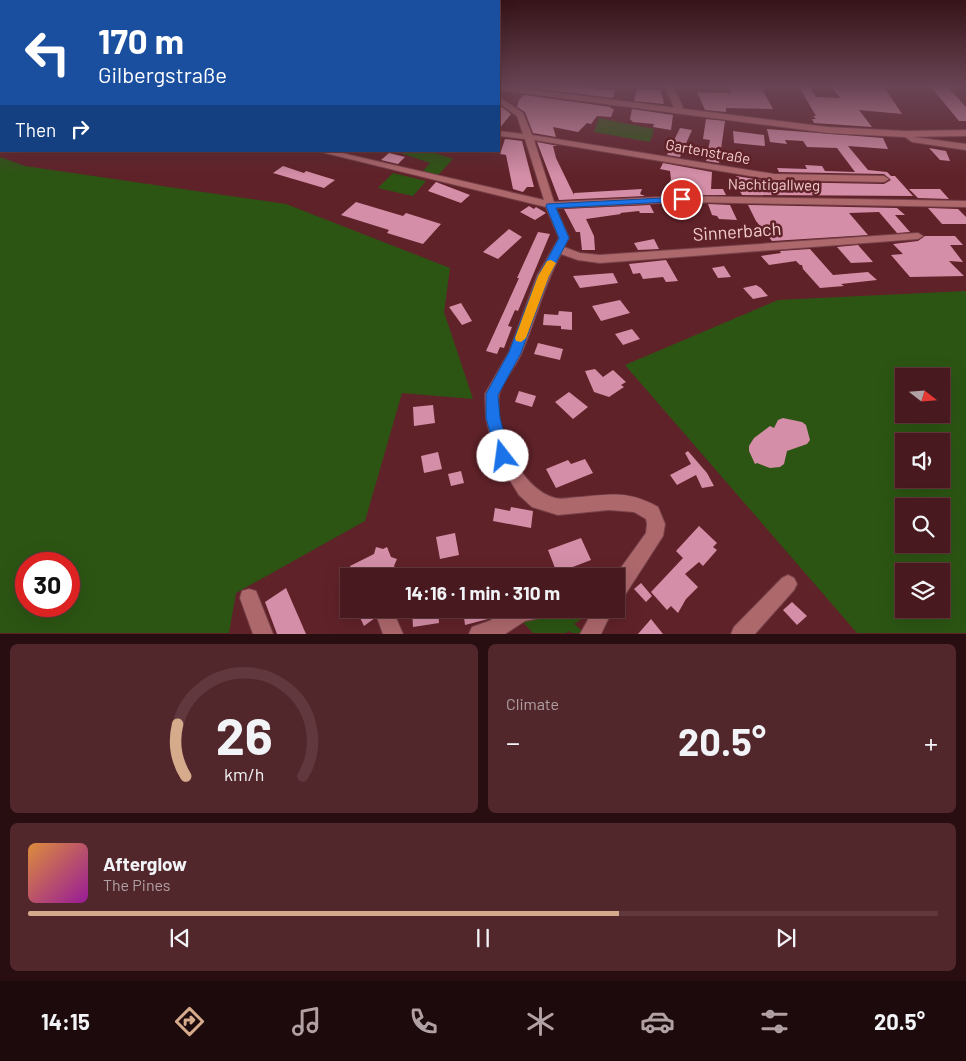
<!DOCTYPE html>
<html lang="en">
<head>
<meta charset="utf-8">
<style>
  body { margin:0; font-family:Barlow,sans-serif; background:#52272c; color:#f1f3f6; height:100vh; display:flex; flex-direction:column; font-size:19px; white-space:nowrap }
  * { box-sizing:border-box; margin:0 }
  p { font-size:16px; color:#b1a1a4 }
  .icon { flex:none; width:28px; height:28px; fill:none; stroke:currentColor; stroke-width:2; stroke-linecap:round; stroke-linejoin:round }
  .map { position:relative; height:634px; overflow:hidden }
  .side { display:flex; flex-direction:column; gap:10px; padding:10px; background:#280e11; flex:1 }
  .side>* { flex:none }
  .top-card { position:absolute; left:0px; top:0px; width:500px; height:152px; box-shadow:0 5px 20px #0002,0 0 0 1px #60383d; background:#1a4fa0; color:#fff; overflow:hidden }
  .needle { width:32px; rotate:107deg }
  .tools { position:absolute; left:895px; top:368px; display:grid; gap:10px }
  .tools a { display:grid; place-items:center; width:55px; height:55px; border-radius:0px; background:#481a1f; box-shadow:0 5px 20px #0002,0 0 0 1px #60383d; font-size:25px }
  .speed { position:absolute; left:15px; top:552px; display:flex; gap:10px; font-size:25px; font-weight:700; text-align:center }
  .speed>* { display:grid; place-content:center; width:65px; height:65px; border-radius:50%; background:#481a1f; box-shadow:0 5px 20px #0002,0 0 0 1px #60383d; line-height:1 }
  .speed .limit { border:8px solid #d22; background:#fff; color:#111 }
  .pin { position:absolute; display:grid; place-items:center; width:42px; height:42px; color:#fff; margin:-21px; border:2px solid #fff; border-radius:50%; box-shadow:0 1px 5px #0007 }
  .me { position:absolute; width:55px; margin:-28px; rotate:345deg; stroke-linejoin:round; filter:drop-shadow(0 0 4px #0008) }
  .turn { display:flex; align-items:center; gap:18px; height:105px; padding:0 15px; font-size:22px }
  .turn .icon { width:65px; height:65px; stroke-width:2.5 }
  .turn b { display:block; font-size:35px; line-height:42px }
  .then { display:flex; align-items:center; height:48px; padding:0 15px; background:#0003; gap:10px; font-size:19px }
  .big { font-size:38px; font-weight:700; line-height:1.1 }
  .side .widget { flex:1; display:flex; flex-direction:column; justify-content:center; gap:8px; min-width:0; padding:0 18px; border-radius:8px; background:#52272c }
  .side .dial { align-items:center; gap:0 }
  .dial svg { height:130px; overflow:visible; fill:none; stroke:#60383d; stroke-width:7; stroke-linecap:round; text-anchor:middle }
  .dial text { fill:#f1f3f6; stroke:none }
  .song { display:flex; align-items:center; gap:15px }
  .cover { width:60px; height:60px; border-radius:8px; background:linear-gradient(135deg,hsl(30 70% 55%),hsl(300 70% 35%)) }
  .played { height:5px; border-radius:2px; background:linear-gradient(90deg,#d6ab8b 65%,#60383d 65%) }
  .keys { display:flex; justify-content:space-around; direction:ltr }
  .heat { display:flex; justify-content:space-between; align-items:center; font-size:28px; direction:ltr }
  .side .tiles { flex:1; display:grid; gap:10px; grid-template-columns:1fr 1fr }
  .widget:last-child { grid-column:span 2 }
  .trip { position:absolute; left:340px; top:568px; width:285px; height:50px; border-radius:0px; background:#481a1f; box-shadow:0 5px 20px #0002,0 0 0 1px #60383d; font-weight:700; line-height:50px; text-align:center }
  .dock { display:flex; height:80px; justify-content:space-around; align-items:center; background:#1d0a0c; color:#b1a1a4 }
  .dock .icon { width:35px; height:35px }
  .dock .active { color:#d6ab8b }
  .dock b { font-size:22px; color:#f1f3f6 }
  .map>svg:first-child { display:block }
  .green { fill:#2c5513; fill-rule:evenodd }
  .building { fill:#d48ea7 }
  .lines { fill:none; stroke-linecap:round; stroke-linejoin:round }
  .minor-casing { stroke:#77414a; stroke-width:2 }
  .secondary-casing { stroke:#77414a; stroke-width:2 }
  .minor { fill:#ad686c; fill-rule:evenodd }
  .secondary { fill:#b86c71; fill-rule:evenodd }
  .route { fill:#1a73e8; stroke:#114b97 }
  .slow { fill:#f59e0b }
  .labels { text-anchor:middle; stroke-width:5; stroke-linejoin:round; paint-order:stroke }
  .far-street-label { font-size:15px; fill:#f4cdce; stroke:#602229 }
  .street-label { font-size:18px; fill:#f4cdce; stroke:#602229 }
</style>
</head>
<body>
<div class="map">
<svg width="966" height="634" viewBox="0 0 966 634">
  <rect width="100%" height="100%" fill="#602229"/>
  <g class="green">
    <path d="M599 118 654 129 650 142 594 132Z"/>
    <path d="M395 151H429L453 159 438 175 423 171 430 163Z"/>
    <path d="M0 157 25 166 286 204 450 268 444 312 473 399 402 393 365 521 236 593 229 633H0ZM26 564H69V606H26Z"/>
    <path d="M393 173 426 181 413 196 378 188Z"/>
    <path d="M966 291V633H857L625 365 778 300ZM904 376H941V414H904ZM904 441H941V479H904ZM904 506H941V544H904ZM904 571H941V609H904Z"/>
    <path d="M563 609 595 610 574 624 585 633H572L569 631 566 633H533L519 618 523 615Z"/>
  </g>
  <g class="building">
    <path d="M578 87 614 90V95L613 98 532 88Z"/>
    <path d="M728 87H761L773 109 726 108V112L705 110 697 92 731 93Z"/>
    <path d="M799 87H810L816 97 840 98 832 87H884L902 114 859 110 872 127 814 123 812 119H816L813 116H816Z"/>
    <path d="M931 87H948L966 107V121H959Z"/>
    <path d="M637 89 661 90 664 104 634 101Z"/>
    <path d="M524 95 611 107 610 108 614 109 611 117 597 116 591 124 587 123 578 132 553 127 556 137 533 133 525 112 517 107 519 100Z"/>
    <path d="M499 105 511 114 499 129Z"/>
    <path d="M632 109 673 115 671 130 653 127 654 124 633 122 630 119Z"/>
    <path d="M706 119 725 121 719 163 706 161 710 140 703 139Z"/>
    <path d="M680 128 692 130 680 157 667 155Z"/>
    <path d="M767 129 883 138 888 149 848 146 868 170 887 172 891 176H895L913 196 742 195 736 184V176L774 182 884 184 891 180 884 174 779 172 777 168 807 169 805 165 822 166 825 171 855 172 837 148 807 147 803 141 785 140 787 144 770 142Z"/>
    <path d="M733 131 764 135 765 146 734 143Z"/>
    <path d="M505 139 522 141 534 187H527L523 192 513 189 506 155 500 154Z"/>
    <path d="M537 142 558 146H553L556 158 574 195V193L642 189 640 194 645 196 559 200Z"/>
    <path d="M929 148 946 151 950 161 940 160Z"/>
    <path d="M389 153 405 157 398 164 381 160Z"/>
    <path d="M663 163 712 172 711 189H723L726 195H666L671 179 670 171 660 169Z"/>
    <path d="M283 166 304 173 306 171 335 180 324 188 273 173Z"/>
    <path d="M436 182 470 195 461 203 428 191Z"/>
    <path d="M909 189H940L949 199 918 198Z"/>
    <path d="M356 202 403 216 406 213 441 224 423 244 387 233 389 230 341 215Z"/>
    <path d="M708 204 730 205 737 220 719 219 717 216 712 215Z"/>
    <path d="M650 205 654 213H640L639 211 620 213 621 214 586 219 594 236 595 250H582L580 232H576L564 209Z"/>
    <path d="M748 205 897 208 905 215H895L910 232 897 233 879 212 849 213 868 235 772 241 756 221Z"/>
    <path d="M529 206 534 209 536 207 546 213 535 220 520 212Z"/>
    <path d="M928 208 958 209 966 217V224H942Z"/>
    <path d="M509 229 522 237 498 259 483 252Z"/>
    <path d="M538 232 550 234 518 311 515 310 508 326 512 327 504 348 500 347 497 354 486 351 519 278H517Z"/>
    <path d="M925 236H955L963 245H950L963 262 949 261 964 276 910 277 891 255 903 254 893 244 918 241Z"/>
    <path d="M654 239 659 249 638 250 634 243Z"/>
    <path d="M858 245 873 262 851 263 837 247Z"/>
    <path d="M810 249 833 275 868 272 877 280 841 284 844 286 820 288 803 269 802 265H800L796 261 769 265 761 256 781 253 780 251Z"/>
    <path d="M666 260 678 281 666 282 663 277 643 279 640 273 633 274 629 264Z"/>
    <path d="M724 266 731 277 718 278 712 268Z"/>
    <path d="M613 273 618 283 580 288 573 276Z"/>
    <path d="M756 285 761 288 768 296 753 299 743 288Z"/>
    <path d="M620 300 630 313 601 321 592 306Z"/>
    <path d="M461 303 472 321 462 325 449 307Z"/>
    <path d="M559 311 572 312V330L561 329V326L543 325 544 314 558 315Z"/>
    <path d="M632 329 640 339 623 345 615 334Z"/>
    <path d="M538 343 563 349 560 360 534 354Z"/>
    <path d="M595 369 603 377 613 370 626 382 621 385 624 387 609 397 594 392 585 371Z"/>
    <path d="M519 391 536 396 532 407 515 402Z"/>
    <path d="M569 392 588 407 573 419 555 402Z"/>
    <path d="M433 405 435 423 414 426 413 407Z"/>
    <path d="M783 418 802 422 806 425 810 440 807 444 787 451 784 464 780 467 770 468 757 463 755 464 749 451V446L754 438 770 426 774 428 778 420Z"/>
    <path d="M688 451 707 473 714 486 702 488 696 475 677 485 670 475 691 464 685 453Z"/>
    <path d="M438 452 442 469 424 473 421 456Z"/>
    <path d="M585 459 593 473 556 488 546 469 568 460 571 464Z"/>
    <path d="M461 471 464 483 451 486 448 474Z"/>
    <path d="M511 507 533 511 531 528 493 521 495 508 510 511Z"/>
    <path d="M699 526 717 543 713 547 717 550 703 566 699 562 685 574 698 587 686 599 678 613 671 606 667 610 651 592 683 558 676 551Z"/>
    <path d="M455 533 459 555 440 559 436 537Z"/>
    <path d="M581 538 591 560 557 573 548 550Z"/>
    <path d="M376 547 383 549 387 547 391 557 397 559 394 566 396 570 384 576H354L350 566 374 554Z"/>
    <path d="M641 583 652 596 646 602 634 589Z"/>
    <path d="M286 588 306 634H277L265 602Z"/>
    <path d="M792 602 807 616 797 625 783 610Z"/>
    <path d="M356 609H372L375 618 364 626Z"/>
    <path d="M412 609H438L439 623 413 627Z"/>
    <path d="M463 609H487L488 619 465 625Z"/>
    <path d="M651 619 663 634H638Z"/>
  </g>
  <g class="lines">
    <defs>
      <g id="minor">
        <path d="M665 87H673L682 105 683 114 676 112Z"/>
        <path d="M499 97 523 113 532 135 774 174 884 176 889 179 884 182 774 180 534 140 554 202 682 196 966 201V207L682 202 556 208 569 238 564 247 580 253 600 255 918 233 923 236 918 239 600 263 578 260 561 254C544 285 536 319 522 352 517 365 501 383 499 395 494 430 520 489 555 498 563 500 573 497 581 497 614 494 629 491 658 507L665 524 663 536 623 598 616 600 615 576 646 533 647 524 646 519 634 512 609 510 558 515 532 507 519 495 495 456 486 418 485 394 509 352 537 276 559 238 546 207 317 151H333L544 200 525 139 499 136V131L523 134 517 116 499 103Z"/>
        <path d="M905 131 914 137 966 144V150L912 142 901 134Z"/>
        <path d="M788 575 794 578 797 584 794 590 755 634H731L734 627 782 578Z"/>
        <path d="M249 589 256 591 273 634H253L240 598 242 591Z"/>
        <path d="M374 609H392L403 634H383Z"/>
        <path d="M510 609H551L549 616 525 621 505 634H469L472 627 489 621Z"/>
        <path d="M594 609H613L601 634H580Z"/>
      </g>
      <path id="secondary" d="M499 87H512L828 127 905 131 966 130V136L905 137 828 133 499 90Z"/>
    </defs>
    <use href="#minor" class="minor-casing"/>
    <use href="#secondary" class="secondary-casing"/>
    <use href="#minor" class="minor"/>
    <use href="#secondary" class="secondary"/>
  </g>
  <linearGradient id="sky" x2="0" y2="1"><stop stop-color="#351317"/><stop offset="0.49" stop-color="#694454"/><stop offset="1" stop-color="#694454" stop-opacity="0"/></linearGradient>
  <rect width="966" height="176" fill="url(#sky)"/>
  <path class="route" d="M682 197H685V201L556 208 569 238 549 276 521 353 498 395 500 418 510 456 508 460 503 462 498 460 486 418V394L509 352 538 276 559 238 546 206 547 204Z"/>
  <path class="slow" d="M551 260 556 263 549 276 526 338 521 342 516 341 515 338 538 276 547 261Z"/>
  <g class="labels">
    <g class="far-street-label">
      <text transform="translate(708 152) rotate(10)" y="5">Gartenstraße</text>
      <text transform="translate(774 185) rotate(1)" y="5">Nachtigallweg</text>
    </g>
    <g class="street-label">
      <text transform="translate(737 232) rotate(-4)" y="6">Sinnerbach</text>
    </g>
  </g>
</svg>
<div class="tools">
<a><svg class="needle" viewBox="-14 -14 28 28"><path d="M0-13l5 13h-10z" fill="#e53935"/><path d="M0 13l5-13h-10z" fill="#b1a1a4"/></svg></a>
<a><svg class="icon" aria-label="sound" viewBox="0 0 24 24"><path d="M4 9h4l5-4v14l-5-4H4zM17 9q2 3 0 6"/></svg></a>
<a><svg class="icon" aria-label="search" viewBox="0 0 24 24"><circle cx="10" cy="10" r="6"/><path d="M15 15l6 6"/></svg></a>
<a><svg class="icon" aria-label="layers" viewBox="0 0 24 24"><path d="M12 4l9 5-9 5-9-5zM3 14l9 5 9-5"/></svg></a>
</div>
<div class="speed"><div class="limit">30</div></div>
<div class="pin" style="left:682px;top:199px;background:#d93025"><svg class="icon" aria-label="arrive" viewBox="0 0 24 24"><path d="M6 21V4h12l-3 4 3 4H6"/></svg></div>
<svg class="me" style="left:503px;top:456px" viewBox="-20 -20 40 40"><circle r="19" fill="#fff"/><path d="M0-13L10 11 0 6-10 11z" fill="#1a73e8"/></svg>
<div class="trip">14:16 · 1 min · 310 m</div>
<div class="top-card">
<div class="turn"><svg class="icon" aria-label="left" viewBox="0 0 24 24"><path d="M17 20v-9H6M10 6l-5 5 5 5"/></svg><div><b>170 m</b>Gilbergstraße</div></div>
<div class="then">Then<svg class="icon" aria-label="right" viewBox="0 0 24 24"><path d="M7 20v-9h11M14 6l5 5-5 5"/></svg></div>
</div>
</div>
<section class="side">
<div class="tiles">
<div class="widget dial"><svg viewBox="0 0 100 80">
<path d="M14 69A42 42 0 1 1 86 69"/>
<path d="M14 69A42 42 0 0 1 9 37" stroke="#d6ab8b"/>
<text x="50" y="56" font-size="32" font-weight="700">26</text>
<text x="50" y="72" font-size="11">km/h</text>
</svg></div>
<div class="widget"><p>Climate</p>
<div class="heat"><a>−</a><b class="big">20.5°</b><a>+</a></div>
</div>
<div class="widget">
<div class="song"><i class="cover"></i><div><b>Afterglow</b><p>The Pines</p></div></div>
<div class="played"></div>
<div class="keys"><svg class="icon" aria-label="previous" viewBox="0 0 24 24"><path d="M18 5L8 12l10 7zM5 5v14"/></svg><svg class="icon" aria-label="pause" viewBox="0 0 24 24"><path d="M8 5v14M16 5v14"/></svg><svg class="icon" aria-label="next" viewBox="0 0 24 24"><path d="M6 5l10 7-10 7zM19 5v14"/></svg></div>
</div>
</div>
</section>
<nav class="dock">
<b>14:15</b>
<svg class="icon active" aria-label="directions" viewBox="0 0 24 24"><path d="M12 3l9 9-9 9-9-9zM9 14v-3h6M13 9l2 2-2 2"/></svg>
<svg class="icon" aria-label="music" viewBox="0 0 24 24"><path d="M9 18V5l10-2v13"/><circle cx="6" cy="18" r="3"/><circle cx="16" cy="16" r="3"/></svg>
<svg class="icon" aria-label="phone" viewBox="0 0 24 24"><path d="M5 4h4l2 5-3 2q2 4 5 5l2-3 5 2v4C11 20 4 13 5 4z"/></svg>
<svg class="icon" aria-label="climate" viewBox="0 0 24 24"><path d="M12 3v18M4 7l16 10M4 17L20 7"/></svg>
<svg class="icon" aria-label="car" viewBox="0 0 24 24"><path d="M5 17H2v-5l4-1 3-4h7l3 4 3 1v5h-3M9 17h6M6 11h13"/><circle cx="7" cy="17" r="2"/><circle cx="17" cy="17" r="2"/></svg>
<svg class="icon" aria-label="filters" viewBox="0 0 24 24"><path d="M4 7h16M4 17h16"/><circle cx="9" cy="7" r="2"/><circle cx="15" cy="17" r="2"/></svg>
<b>20.5°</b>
</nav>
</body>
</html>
